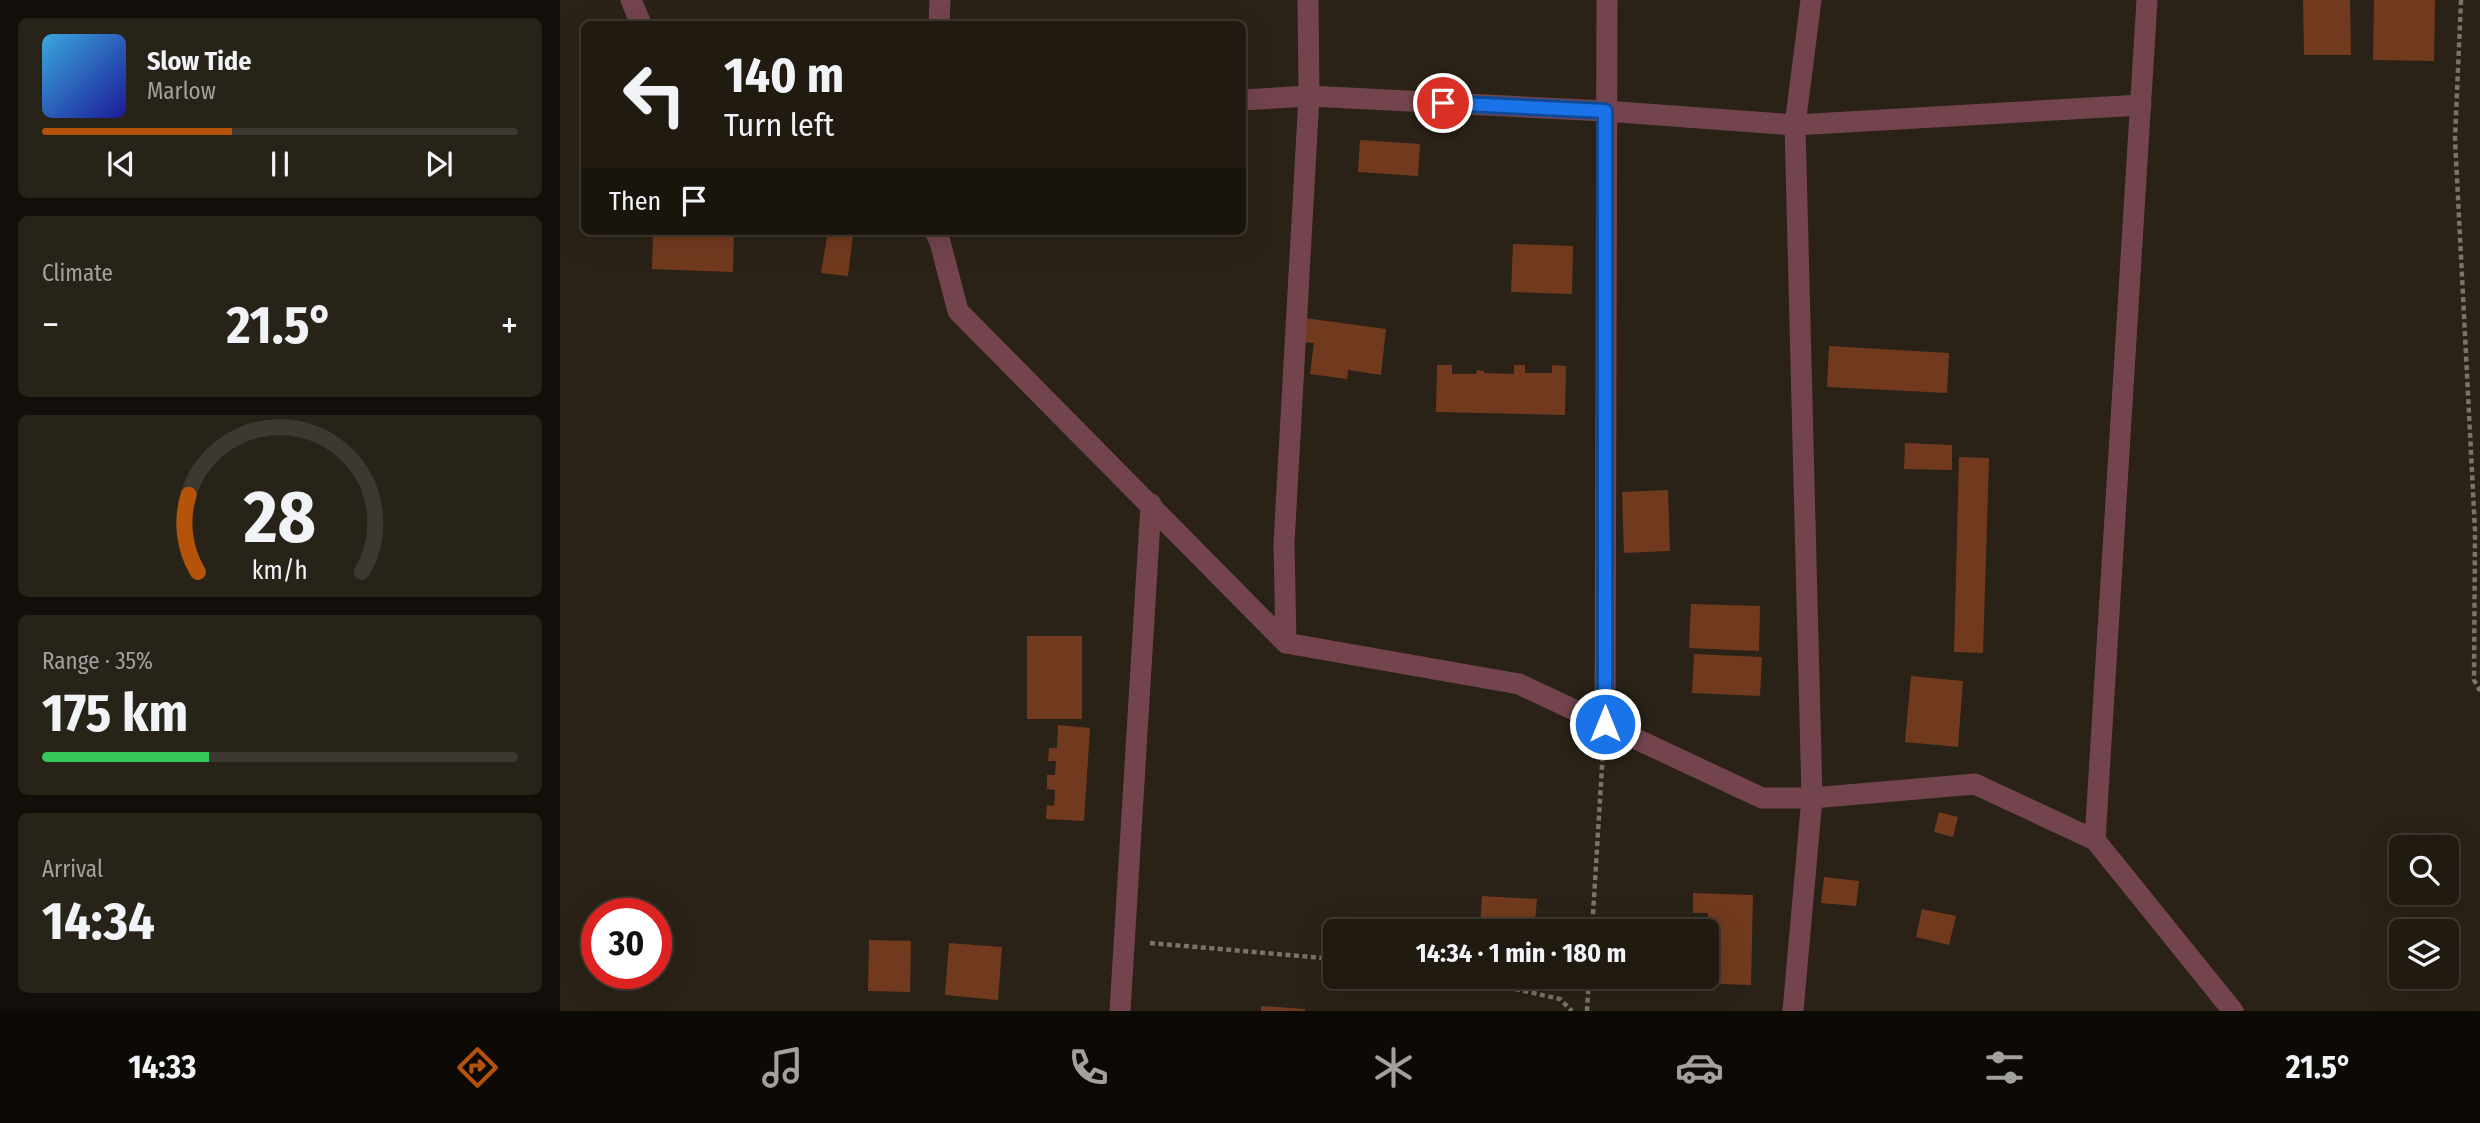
<!DOCTYPE html>
<html lang="en">
<head>
<meta charset="utf-8">
<style>
  body { margin:0; font-family:"Fira Sans Condensed",sans-serif; background:#282319; color:#f1f3f6; height:100vh; display:flex; flex-direction:column; font-size:26px; white-space:nowrap }
  * { box-sizing:border-box; margin:0 }
  p { font-size:23px; color:#a2a19f }
  .icon { flex:none; width:38px; height:38px; fill:none; stroke:currentColor; stroke-width:2; stroke-linecap:round; stroke-linejoin:round }
  .map { position:relative; flex:1; overflow:hidden }
  .side { display:flex; flex-direction:column; gap:18px; padding:18px; background:#120e09; width:560px }
  .side>* { flex:none }
  .hud { position:absolute; left:21px; top:21px; width:665px; height:214px; border-radius:10px; box-shadow:0 7px 28px #0002,0 0 0 2px #3d3830; background:#201a10; color:#f1f3f6; overflow:hidden }
  .buttons { position:absolute; left:1829px; top:835px; display:grid; gap:14px }
  .buttons a { display:grid; place-items:center; width:70px; height:70px; border-radius:10px; background:#201a10; box-shadow:0 7px 28px #0002,0 0 0 2px #3d3830; font-size:35px }
  .speed { position:absolute; left:21px; top:898px; display:flex; gap:14px; font-size:35px; font-weight:700; text-align:center }
  .speed>* { display:grid; place-content:center; width:91px; height:91px; border-radius:50%; background:#201a10; box-shadow:0 7px 28px #0002,0 0 0 2px #3d3830; line-height:1 }
  .speed .limit { border:10px solid #d22; background:#fff; color:#111 }
  .pin { position:absolute; display:grid; place-items:center; width:60px; height:60px; color:#fff; margin:-30px; border:4px solid #fff; border-radius:50%; box-shadow:0 2px 7px #0007 }
  .me { position:absolute; width:77px; margin:-38px; rotate:0deg; stroke-linejoin:round; filter:drop-shadow(0 0 5px #0008) }
  .turn { display:flex; align-items:center; gap:24px; height:147px; padding:0 28px; font-size:32px }
  .turn .icon { width:91px; height:91px; stroke-width:2.5 }
  .turn b { display:block; font-size:49px; line-height:60px }
  .then { display:flex; align-items:center; height:66px; padding:0 28px; background:#0003; gap:14px; font-size:26px }
  .big { font-size:52px; font-weight:700; line-height:1.1 }
  .side .tile { flex:1; display:flex; flex-direction:column; justify-content:center; gap:10px; min-width:0; padding:0 24px; border-radius:10px; background:#282319 }
  .side .dial { align-items:center; gap:0 }
  .dial svg { height:182px; overflow:visible; fill:none; stroke:#3d3830; stroke-width:7; stroke-linecap:round; text-anchor:middle }
  .dial text { fill:#f1f3f6; stroke:none }
  .song { display:flex; align-items:center; gap:21px }
  .cover { width:84px; height:84px; border-radius:10px; background:linear-gradient(135deg,hsl(200 70% 55%),hsl(240 70% 35%)) }
  .played { height:7px; border-radius:4px; background:linear-gradient(90deg,#b45309 40%,#3d3830 40%) }
  .keys { display:flex; justify-content:space-around; direction:ltr }
  .heat { display:flex; justify-content:space-between; align-items:center; font-size:38px; direction:ltr }
  .charge { height:10px; border-radius:5px; background:linear-gradient(90deg,#34c759 35%,#3d3830 0) }
  .trip { position:absolute; left:763px; top:919px; width:396px; height:70px; border-radius:10px; background:#201a10; box-shadow:0 7px 28px #0002,0 0 0 2px #3d3830; font-weight:700; line-height:70px; text-align:center }
  .dock { display:flex; height:112px; justify-content:space-around; align-items:center; background:#0d0a06; color:#a2a19f }
  .dock .icon { width:49px; height:49px }
  .dock .selected { color:#b45309 }
  .dock b { font-size:32px; color:#f1f3f6 }
  main { display:flex; flex:1; min-height:0 }
  .map>svg:first-child { display:block }
  .building { fill:#713a1e }
  .lines { fill:none; stroke-linecap:round; stroke-linejoin:round }
  .path { stroke:#797368; stroke-width:4.5; stroke-dasharray:5 3.5; stroke-linecap:butt }
  .street { stroke:#73444e; stroke-width:21 }
  .route-casing { stroke:#114b97; stroke-width:18 }
  .route { stroke:#1a73e8; stroke-width:12 }
</style>
</head>
<body>
<main>
<section class="side">
<div class="tile">
<div class="song"><i class="cover"></i><div><b>Slow Tide</b><p>Marlow</p></div></div>
<div class="played"></div>
<div class="keys"><svg class="icon" aria-label="previous" viewBox="0 0 24 24"><path d="M18 5L8 12l10 7zM5 5v14"/></svg><svg class="icon" aria-label="pause" viewBox="0 0 24 24"><path d="M8 5v14M16 5v14"/></svg><svg class="icon" aria-label="next" viewBox="0 0 24 24"><path d="M6 5l10 7-10 7zM19 5v14"/></svg></div>
</div>
<div class="tile"><p>Climate</p>
<div class="heat"><a>−</a><b class="big">21.5°</b><a>+</a></div>
</div>
<div class="tile dial"><svg viewBox="0 0 100 80">
<path d="M14 69A42 42 0 1 1 86 69"/>
<path d="M14 69A42 42 0 0 1 10 35" stroke="#b45309"/>
<text x="50" y="56" font-size="32" font-weight="700">28</text>
<text x="50" y="72" font-size="11">km/h</text>
</svg></div>
<div class="tile"><p>Range · 35%</p><b class="big">175 km</b><div class="charge"></div></div>
<div class="tile"><p>Arrival</p><b class="big">14:34</b></div>
</section>
<div class="map">
<svg width="1920" height="1011" viewBox="0 0 1920 1011">
  <rect width="100%" height="100%" fill="#2a2216"/>
  <g class="building">
    <path d="M1743 0H1790L1791 55H1744Z"/>
    <path d="M1814 0H1875L1874 61 1813 60Z"/>
    <path d="M800 140 860 144 858 176 798 172Z"/>
    <path d="M93 231H174L173 272 92 269Z"/>
    <path d="M268 231 293 235 288 276 261 273Z"/>
    <path d="M953 244 1013 246 1012 294 951 292Z"/>
    <path d="M745 318 826 329 821 375 788 370 787 379 750 374 754 343 742 342Z"/>
    <path d="M1269 346 1389 353 1387 393 1267 387Z"/>
    <path d="M877 365H892V374H916L917 370 924 371V373L954 374V365H965V373H992V365L1006 366 1005 415 876 412Z"/>
    <path d="M1345 443 1392 445V470L1344 469Z"/>
    <path d="M1399 457 1429 458 1423 653 1394 652Z"/>
    <path d="M1108 490 1110 551 1064 553 1062 492Z"/>
    <path d="M1131 604 1200 606 1199 651 1129 648Z"/>
    <rect x="467" y="636" width="55" height="83"/>
    <path d="M1134 654 1202 657 1200 696 1132 693Z"/>
    <path d="M1351 676 1403 681 1398 747 1345 742Z"/>
    <path d="M498 725 530 728 524 821 486 819 487 805 494 806 495 790 487 789V775H495L496 761H488L489 748H497Z"/>
    <path d="M1379 812 1398 817 1393 837 1374 832Z"/>
    <path d="M1264 877 1299 881 1296 906 1261 903Z"/>
    <path d="M1133 893 1193 895 1191 985 1131 983V976H1146L1147 944 1146 931H1132V928H1147L1148 913H1133Z"/>
    <path d="M922 896 977 899 974 931H920Z"/>
    <path d="M1362 909 1396 916 1389 945 1356 937Z"/>
    <path d="M309 940 351 941 350 992 308 991Z"/>
    <path d="M389 943 442 947 438 1000 385 995Z"/>
    <path d="M701 1006 745 1009V1011H701Z"/>
  </g>
  <g class="lines">
    <g class="path">
      <path d="M1901 0 1895 139 1915 531 1914 680 1920 691"/>
      <path d="M1032 931 1043 750"/>
      <path d="M590 943 775 959"/>
      <path d="M897 976 1000 999 1012 1011"/>
      <path d="M1027 1011 1029 976"/>
    </g>
    <g class="street">
      <path d="M71 0 81 24"/>
      <path d="M379 24 380 0"/>
      <path d="M682 100 749 96 1045 111 1235 125 1581 105"/>
      <path d="M375 231 380 242 398 311 726 643 959 684 1202 798H1252L1415 784 1535 840 1673 1011"/>
      <path d="M726 643 724 543 749 96 748 0"/>
      <path d="M1045 724 1047 0"/>
      <path d="M1535 840 1587 0"/>
      <path d="M560 1011 591 504"/>
      <path d="M1233 1011 1252 798 1235 125 1251 0"/>
    </g>
  </g>
  <g class="lines">
    <defs>
      <path id="route" d="M883 103 1045 111V724"/>
    </defs>
    <use href="#route" class="route-casing"/>
    <use href="#route" class="route"/>
  </g>
</svg>
<div class="buttons">
<a><svg class="icon" aria-label="search" viewBox="0 0 24 24"><circle cx="10" cy="10" r="6"/><path d="M15 15l6 6"/></svg></a>
<a><svg class="icon" aria-label="layers" viewBox="0 0 24 24"><path d="M12 4l9 5-9 5-9-5zM3 14l9 5 9-5"/></svg></a>
</div>
<div class="speed"><div class="limit">30</div></div>
<div class="pin" style="left:883px;top:103px;background:#d93025"><svg class="icon" aria-label="arrive" viewBox="0 0 24 24"><path d="M6 21V4h12l-3 4 3 4H6"/></svg></div>
<svg class="me" style="left:1045px;top:724px" viewBox="-20 -20 40 40"><circle r="17" fill="#1a73e8" stroke="#fff" stroke-width="3"/><path d="M0-11L8 9 0 5-8 9z" fill="#fff"/></svg>
<div class="trip">14:34 · 1 min · 180 m</div>
<div class="hud">
<div class="turn"><svg class="icon" aria-label="left" viewBox="0 0 24 24"><path d="M17 20v-9H6M10 6l-5 5 5 5"/></svg><div><b>140 m</b>Turn left</div></div>
<div class="then">Then<svg class="icon" aria-label="arrive" viewBox="0 0 24 24"><path d="M6 21V4h12l-3 4 3 4H6"/></svg></div>
</div>
</div>
</main>
<nav class="dock">
<b>14:33</b>
<svg class="icon selected" aria-label="directions" viewBox="0 0 24 24"><path d="M12 3l9 9-9 9-9-9zM9 14v-3h6M13 9l2 2-2 2"/></svg>
<svg class="icon" aria-label="music" viewBox="0 0 24 24"><path d="M9 18V5l10-2v13"/><circle cx="6" cy="18" r="3"/><circle cx="16" cy="16" r="3"/></svg>
<svg class="icon" aria-label="phone" viewBox="0 0 24 24"><path d="M5 4h4l2 5-3 2q2 4 5 5l2-3 5 2v4C11 20 4 13 5 4z"/></svg>
<svg class="icon" aria-label="climate" viewBox="0 0 24 24"><path d="M12 3v18M4 7l16 10M4 17L20 7"/></svg>
<svg class="icon" aria-label="car" viewBox="0 0 24 24"><path d="M5 17H2v-5l4-1 3-4h7l3 4 3 1v5h-3M9 17h6M6 11h13"/><circle cx="7" cy="17" r="2"/><circle cx="17" cy="17" r="2"/></svg>
<svg class="icon" aria-label="filters" viewBox="0 0 24 24"><path d="M4 7h16M4 17h16"/><circle cx="9" cy="7" r="2"/><circle cx="15" cy="17" r="2"/></svg>
<b>21.5°</b>
</nav>
</body>
</html>
